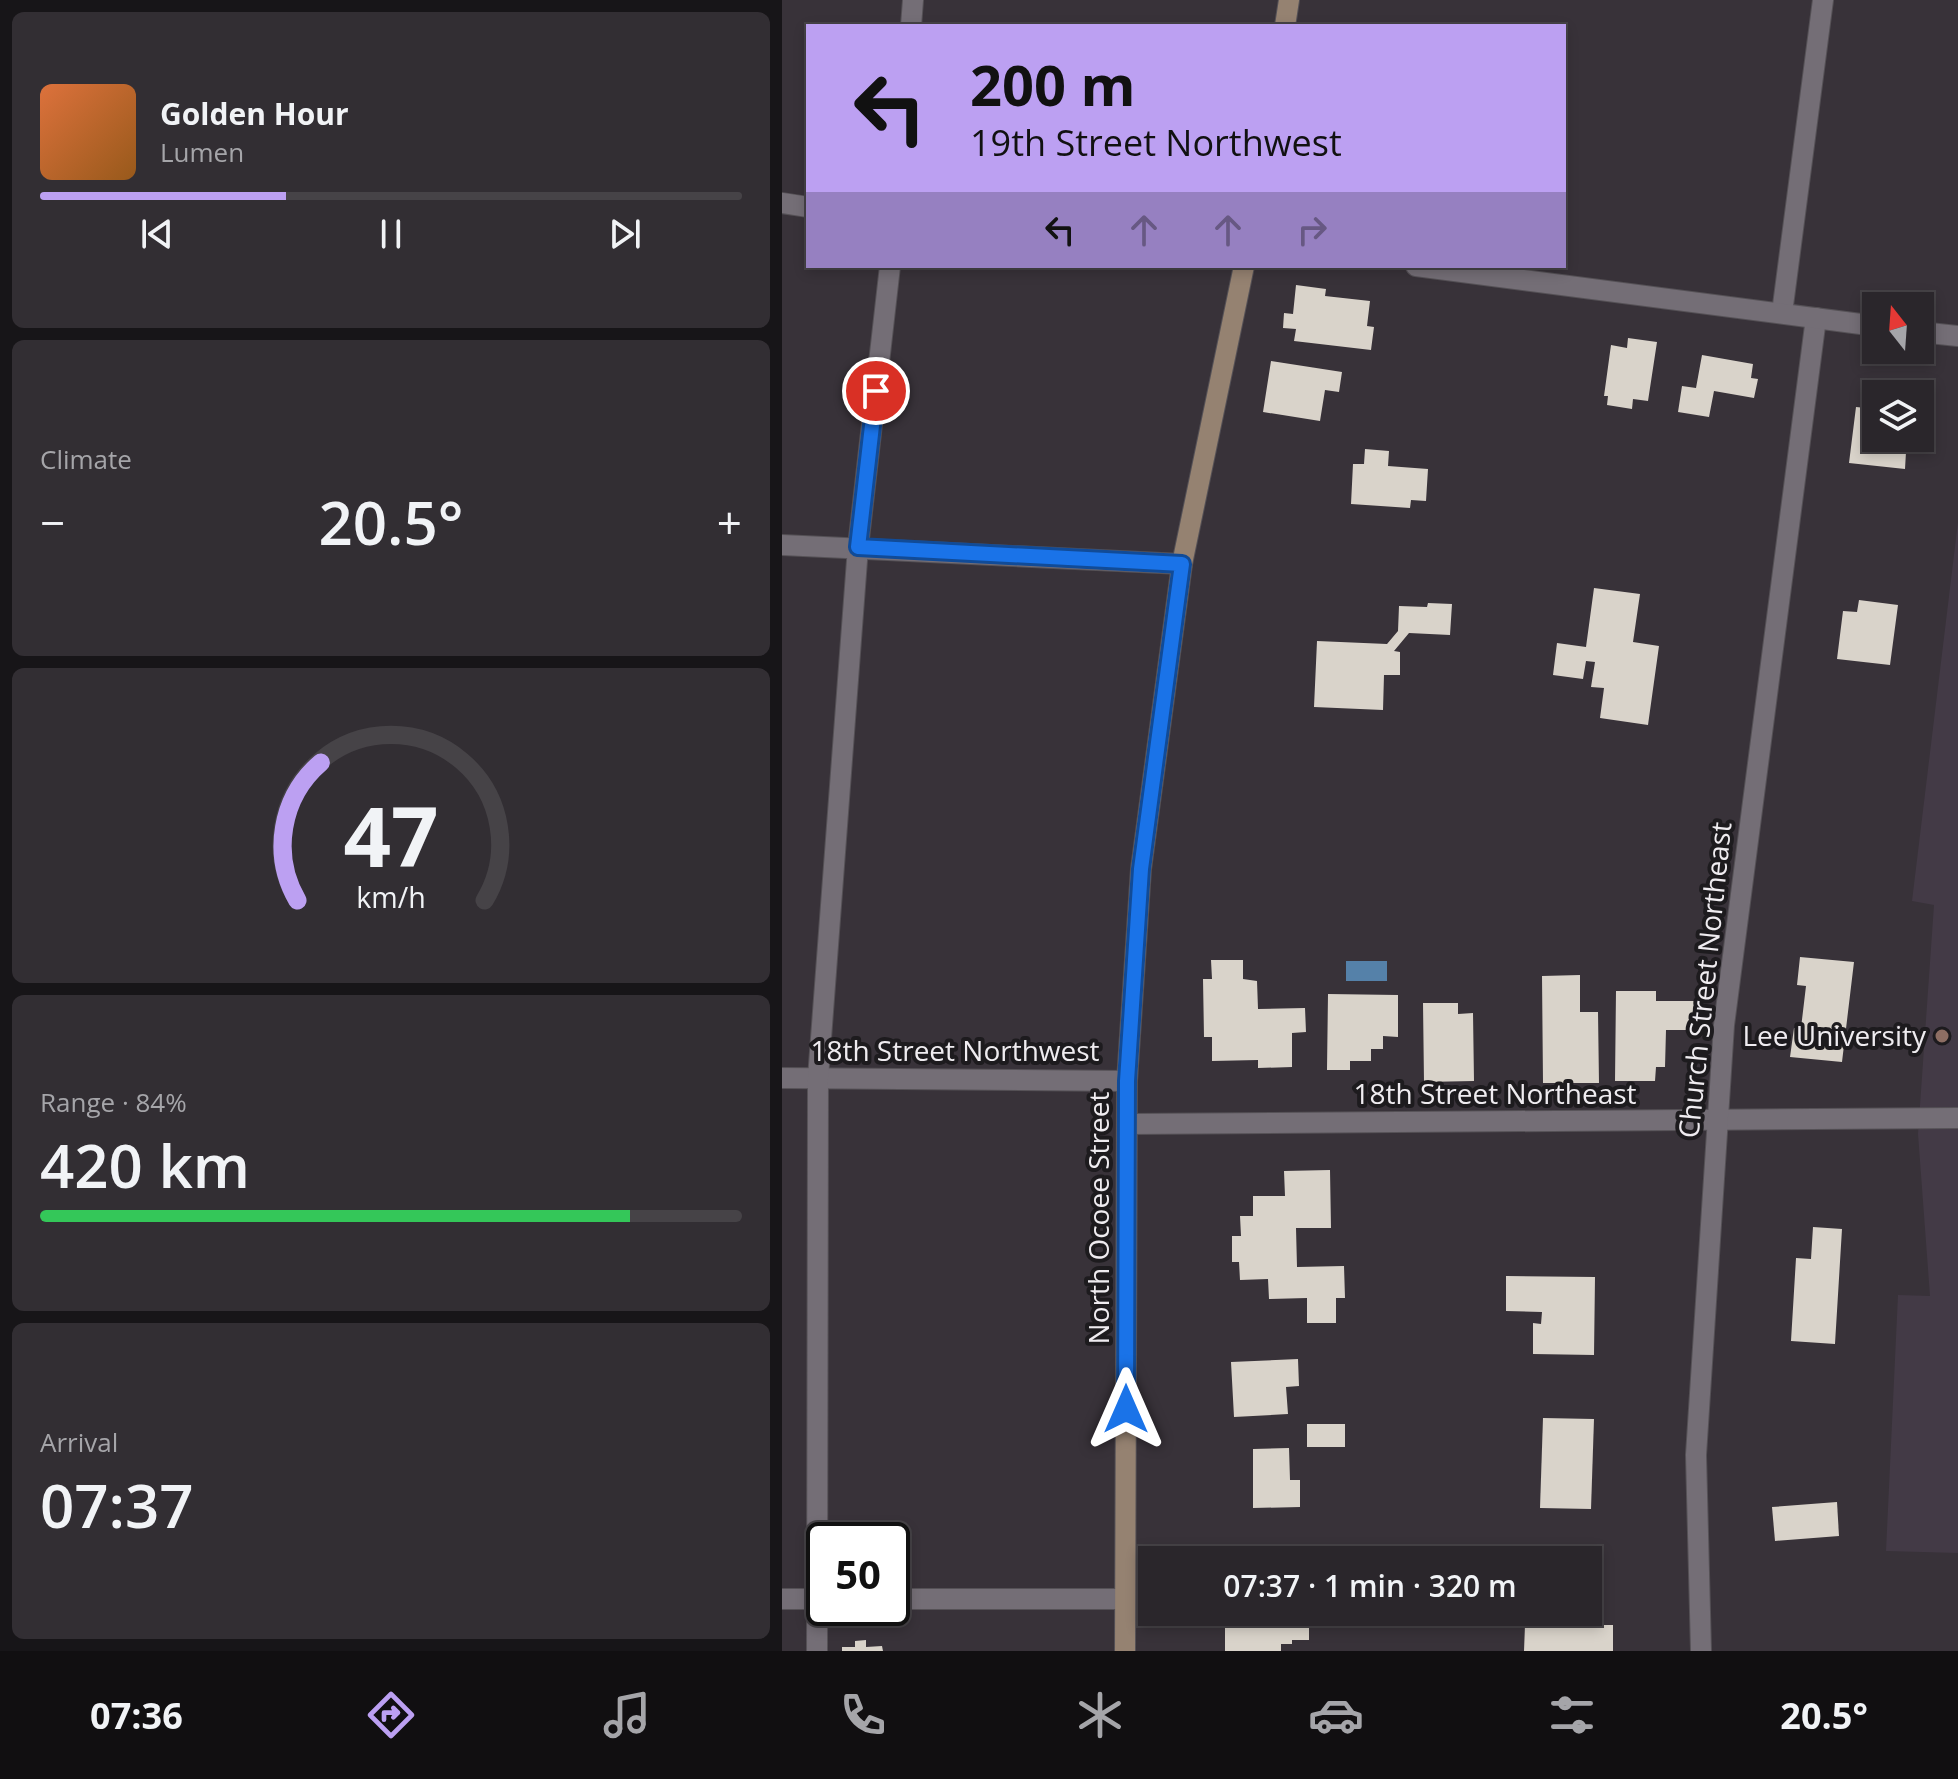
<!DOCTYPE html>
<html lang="en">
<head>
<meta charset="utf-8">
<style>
  body { margin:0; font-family:"Open Sans",sans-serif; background:#322e33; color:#f1f3f6; height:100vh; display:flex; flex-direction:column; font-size:30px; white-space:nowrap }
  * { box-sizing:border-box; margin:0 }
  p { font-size:26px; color:#a5a5a9 }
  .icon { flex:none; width:44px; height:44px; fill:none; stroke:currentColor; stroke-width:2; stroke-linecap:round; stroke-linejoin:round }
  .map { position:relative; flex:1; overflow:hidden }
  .panel { display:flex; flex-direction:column; gap:12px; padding:12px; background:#171518; width:782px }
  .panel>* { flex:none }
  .guide { position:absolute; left:24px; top:24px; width:760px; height:244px; border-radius:0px; box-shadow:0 4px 12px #0003,0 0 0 2px #464347; background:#bca0f2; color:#111; overflow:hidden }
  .needle { width:52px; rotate:343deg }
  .fabs { position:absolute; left:1080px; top:292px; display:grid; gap:16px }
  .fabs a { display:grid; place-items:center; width:72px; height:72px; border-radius:0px; background:#2a262b; box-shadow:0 4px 12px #0003,0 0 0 2px #464347; font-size:40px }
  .speed { position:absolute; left:24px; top:1522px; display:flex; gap:16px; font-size:40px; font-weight:700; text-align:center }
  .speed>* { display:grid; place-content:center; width:104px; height:104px; border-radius:50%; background:#2a262b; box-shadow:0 4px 12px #0003,0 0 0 2px #464347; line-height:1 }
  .speed .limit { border:4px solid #111; border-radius:12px; background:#fff; color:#111 }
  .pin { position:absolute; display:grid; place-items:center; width:68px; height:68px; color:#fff; margin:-34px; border:4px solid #fff; border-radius:50%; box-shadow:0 2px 8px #0007 }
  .me { position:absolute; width:88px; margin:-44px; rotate:0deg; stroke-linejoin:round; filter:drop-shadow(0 0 6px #0008) }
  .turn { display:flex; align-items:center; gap:28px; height:168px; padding:0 32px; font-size:36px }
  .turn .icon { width:104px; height:104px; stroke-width:2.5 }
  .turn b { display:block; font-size:56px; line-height:68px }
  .lanes { display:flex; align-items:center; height:76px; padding:0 32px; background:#0003; justify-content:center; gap:40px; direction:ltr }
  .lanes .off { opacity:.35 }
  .big { font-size:60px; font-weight:600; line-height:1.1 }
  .panel .widget { flex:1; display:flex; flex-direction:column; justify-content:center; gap:12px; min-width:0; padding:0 28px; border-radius:12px; background:#322e33 }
  .panel .dial { align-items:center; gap:0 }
  .dial svg { height:208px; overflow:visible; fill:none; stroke:#464347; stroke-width:7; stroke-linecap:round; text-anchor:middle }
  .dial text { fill:#f1f3f6; stroke:none }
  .song { display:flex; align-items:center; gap:24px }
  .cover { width:96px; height:96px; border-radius:12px; background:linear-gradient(135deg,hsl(20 70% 55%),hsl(30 70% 35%)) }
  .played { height:8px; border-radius:4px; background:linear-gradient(90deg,#bca0f2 35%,#464347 35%) }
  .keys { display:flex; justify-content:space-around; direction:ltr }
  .heat { display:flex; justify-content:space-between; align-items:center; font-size:44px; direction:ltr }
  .charge { height:12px; border-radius:6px; background:linear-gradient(90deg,#34c759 84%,#464347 0) }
  .trip { position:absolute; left:356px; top:1546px; width:464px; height:80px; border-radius:0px; background:#2a262b; box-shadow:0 4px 12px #0003,0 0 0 2px #464347; font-weight:600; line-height:80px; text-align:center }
  .menu { display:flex; height:128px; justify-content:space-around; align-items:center; background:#110f11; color:#a5a5a9 }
  .menu .icon { width:56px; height:56px }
  .menu .on { color:#bca0f2 }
  .menu b { font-size:36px; color:#f1f3f6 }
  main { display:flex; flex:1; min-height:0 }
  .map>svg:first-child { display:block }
  .built { fill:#433a46 }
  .water { fill:#5581a9 }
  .building { fill:#d9d3ca }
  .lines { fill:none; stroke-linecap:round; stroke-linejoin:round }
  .minor-casing { stroke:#555156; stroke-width:22 }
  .tertiary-casing { stroke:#555156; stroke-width:22 }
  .secondary-casing { stroke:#555156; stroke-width:22 }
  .minor { stroke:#746e76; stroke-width:20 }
  .tertiary { stroke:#746e76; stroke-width:20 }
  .secondary { stroke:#958271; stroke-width:20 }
  .route-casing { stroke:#114b97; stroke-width:20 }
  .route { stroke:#1a73e8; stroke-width:14 }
  .education-dot { fill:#8d6e63; stroke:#1d1b1e; stroke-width:3 }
  .labels { text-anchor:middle; stroke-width:8; stroke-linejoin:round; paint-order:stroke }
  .street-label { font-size:28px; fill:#efecf0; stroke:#1d1b1e }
  .poi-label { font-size:28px; fill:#efecf0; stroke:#1d1b1e; text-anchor:end }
</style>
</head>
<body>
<main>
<section class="panel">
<div class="widget">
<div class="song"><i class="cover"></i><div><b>Golden Hour</b><p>Lumen</p></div></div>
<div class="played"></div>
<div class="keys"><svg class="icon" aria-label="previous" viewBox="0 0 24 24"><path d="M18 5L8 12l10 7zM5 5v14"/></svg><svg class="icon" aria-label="pause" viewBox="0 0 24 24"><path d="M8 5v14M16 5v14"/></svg><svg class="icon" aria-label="next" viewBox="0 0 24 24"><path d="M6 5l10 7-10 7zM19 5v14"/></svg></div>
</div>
<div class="widget"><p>Climate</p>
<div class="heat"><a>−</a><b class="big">20.5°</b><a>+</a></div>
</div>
<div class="widget dial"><svg viewBox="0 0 100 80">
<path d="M14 69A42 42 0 1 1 86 69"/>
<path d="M14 69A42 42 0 0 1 23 16" stroke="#bca0f2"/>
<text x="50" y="56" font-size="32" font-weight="700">47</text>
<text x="50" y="72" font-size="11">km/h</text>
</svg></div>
<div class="widget"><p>Range · 84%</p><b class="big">420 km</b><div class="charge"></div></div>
<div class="widget"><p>Arrival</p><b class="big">07:37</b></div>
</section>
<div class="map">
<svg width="1176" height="1651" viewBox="0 0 1176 1651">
  <rect width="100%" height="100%" fill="#383239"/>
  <path class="built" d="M1176 522V1553L1104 1551 1116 1295 1148 1296 1136 1134 1152 905 1130 901Z"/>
  <rect class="water" x="564" y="961" width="41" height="20"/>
  <g class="building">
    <path d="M514 285 544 289 543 296 588 301 585 326 592 327 589 350 512 341 514 329 501 328 502 313 511 314Z"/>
    <path d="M846 338 875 342 866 401 851 399 850 409 825 405 826 396H822L829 345 845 348Z"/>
    <path d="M920 355 971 364 969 378 976 379 972 398 932 391 927 417 896 412 900 386 914 388Z"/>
    <path d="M489 361 560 372 557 392 543 390 538 421 481 412Z"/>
    <path d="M1074 407 1094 409V438H1138V416L1153 418 1150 446 1133 445 1132 453 1124 452 1123 469 1067 463Z"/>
    <path d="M583 449 607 451 606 466 646 469 644 501 629 500 628 508 569 504 571 464H582Z"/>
    <path d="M812 588 858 594 851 642 877 646 866 725 818 718 822 688 809 687 813 662 804 661 801 679 771 675 775 643 804 647Z"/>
    <path d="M1077 600 1116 605 1108 665 1055 659 1061 611 1075 612Z"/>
    <path d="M646 603 670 604 668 635 627 633 612 651 618 652V675H602L601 710 532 707 535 641 605 644 616 631 617 606 645 607Z"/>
    <path d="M1018 957 1072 962 1060 1062 1008 1057 1012 1028H1019L1024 986 1015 985Z"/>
    <path d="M429 960H461V979L475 981 476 1009 523 1008 524 1032 510 1033V1067L476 1068V1060L430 1061V1037H422L421 979H430Z"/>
    <path d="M798 975V1012H816L817 1083H761L760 976Z"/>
    <path d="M834 991H874V1001H916L915 1030H884L883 1067H874L873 1081H833Z"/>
    <path d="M546 994 616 995V1037L601 1036V1049H589V1061H568V1070H545Z"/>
    <path d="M641 1003H676V1014L691 1013 692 1081 642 1082Z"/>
    <path d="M548 1170 549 1228H514L515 1267 562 1266 563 1298H554V1323H525V1298L487 1299 486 1279 458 1280 457 1262H450V1236H459L458 1216H471V1196H503L502 1171Z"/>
    <path d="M1031 1227 1060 1229 1053 1344 1009 1341 1014 1258 1029 1259Z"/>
    <path d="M724 1276 813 1277 812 1355 751 1354V1323L759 1324 760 1312 724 1311Z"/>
    <path d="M516 1359 517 1386 504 1387 506 1414 452 1417 449 1362Z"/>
    <path d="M761 1418 812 1419 809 1509 758 1508Z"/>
    <rect x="525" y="1424" width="38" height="23"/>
    <path d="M507 1448 508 1480H518V1507L471 1508V1449Z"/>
    <path d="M1055 1502 1057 1536 993 1541 990 1507Z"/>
    <path d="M443 1612 527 1615V1640H510V1644H499V1651H443Z"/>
    <path d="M565 1612H599V1621L565 1622Z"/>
    <path d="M719 1612H762V1625H831V1651H742L743 1625H719Z"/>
    <path d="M84 1640V1647L100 1646 101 1651H60V1647H73V1641Z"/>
  </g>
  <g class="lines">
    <defs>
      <g id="minor">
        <path d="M129 26 131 0"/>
        <path d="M1000 313 1041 0"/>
        <path d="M0 545 400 564"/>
        <path d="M0 1078 345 1081"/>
        <path d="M346 1124 1176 1118"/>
        <path d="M35 1651 36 1078 76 547 108 266"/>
        <path d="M919 1651 914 1455 942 1025 1034 318"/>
      </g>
      <g id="tertiary">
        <path d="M0 203 26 207"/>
        <path d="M634 266 1094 326"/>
        <path d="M1138 332 1176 336"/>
        <path d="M0 1599H42"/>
        <path d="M110 1599H343"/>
      </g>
      <g id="secondary">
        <path d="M503 26 507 0"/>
        <path d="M343 1651 345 1081 359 869 400 564 462 266"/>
      </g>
    </defs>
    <use href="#minor" class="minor-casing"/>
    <use href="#tertiary" class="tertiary-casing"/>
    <use href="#secondary" class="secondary-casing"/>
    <use href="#minor" class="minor"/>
    <use href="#tertiary" class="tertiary"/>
    <use href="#secondary" class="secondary"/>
  </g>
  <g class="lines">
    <defs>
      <path id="route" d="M94 391 76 547 400 564 359 869 345 1081 344 1409"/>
    </defs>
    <use href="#route" class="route-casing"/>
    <use href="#route" class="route"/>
  </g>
  <circle class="education-dot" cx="1160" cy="1036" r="8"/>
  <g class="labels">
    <g class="street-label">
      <text transform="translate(923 980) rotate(-84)" y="10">Church Street Northeast</text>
      <text x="173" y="1061">18th Street Northwest</text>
      <text x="713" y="1104">18th Street Northeast</text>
      <text transform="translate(317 1218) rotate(-90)" y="10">North Ocoee Street</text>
    </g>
    <g class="poi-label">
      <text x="1144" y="1046">Lee University</text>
    </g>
  </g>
</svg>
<div class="fabs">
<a><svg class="needle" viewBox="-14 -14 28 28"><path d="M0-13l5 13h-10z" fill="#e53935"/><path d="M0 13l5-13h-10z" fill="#a5a5a9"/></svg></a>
<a><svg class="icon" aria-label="layers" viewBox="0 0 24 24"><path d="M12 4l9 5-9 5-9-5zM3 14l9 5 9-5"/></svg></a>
</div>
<div class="speed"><div class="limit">50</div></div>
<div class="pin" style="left:94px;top:391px;background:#d93025"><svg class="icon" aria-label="arrive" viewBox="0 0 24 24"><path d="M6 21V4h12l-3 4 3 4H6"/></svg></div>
<svg class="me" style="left:344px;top:1409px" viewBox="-20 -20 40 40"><path d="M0-17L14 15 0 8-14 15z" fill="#1a73e8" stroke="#fff" stroke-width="4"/></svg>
<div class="trip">07:37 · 1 min · 320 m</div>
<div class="guide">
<div class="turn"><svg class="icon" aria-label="left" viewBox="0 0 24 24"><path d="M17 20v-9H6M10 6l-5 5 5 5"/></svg><div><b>200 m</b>19th Street Northwest</div></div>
<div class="lanes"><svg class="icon" aria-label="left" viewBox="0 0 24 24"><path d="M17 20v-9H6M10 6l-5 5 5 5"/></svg><svg class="icon off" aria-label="ahead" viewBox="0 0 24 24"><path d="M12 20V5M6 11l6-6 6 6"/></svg><svg class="icon off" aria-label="ahead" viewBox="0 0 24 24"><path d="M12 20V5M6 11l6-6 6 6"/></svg><svg class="icon off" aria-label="right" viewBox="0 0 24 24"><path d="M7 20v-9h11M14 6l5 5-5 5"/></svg></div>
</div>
</div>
</main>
<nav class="menu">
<b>07:36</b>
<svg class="icon on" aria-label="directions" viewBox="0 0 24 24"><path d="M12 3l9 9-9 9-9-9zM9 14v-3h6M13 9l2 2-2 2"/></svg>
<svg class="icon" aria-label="music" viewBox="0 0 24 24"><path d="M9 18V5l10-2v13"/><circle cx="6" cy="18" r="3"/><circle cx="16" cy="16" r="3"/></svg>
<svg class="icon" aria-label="phone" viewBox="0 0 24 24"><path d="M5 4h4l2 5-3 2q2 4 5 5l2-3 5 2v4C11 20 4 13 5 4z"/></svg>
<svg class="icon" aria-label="climate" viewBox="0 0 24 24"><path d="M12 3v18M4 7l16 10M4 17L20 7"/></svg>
<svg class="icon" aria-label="car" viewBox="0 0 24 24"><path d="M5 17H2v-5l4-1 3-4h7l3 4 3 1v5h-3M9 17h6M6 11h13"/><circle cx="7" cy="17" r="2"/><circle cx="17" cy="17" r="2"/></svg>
<svg class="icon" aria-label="filters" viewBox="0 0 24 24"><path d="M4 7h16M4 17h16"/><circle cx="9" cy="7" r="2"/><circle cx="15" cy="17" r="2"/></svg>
<b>20.5°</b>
</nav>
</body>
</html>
